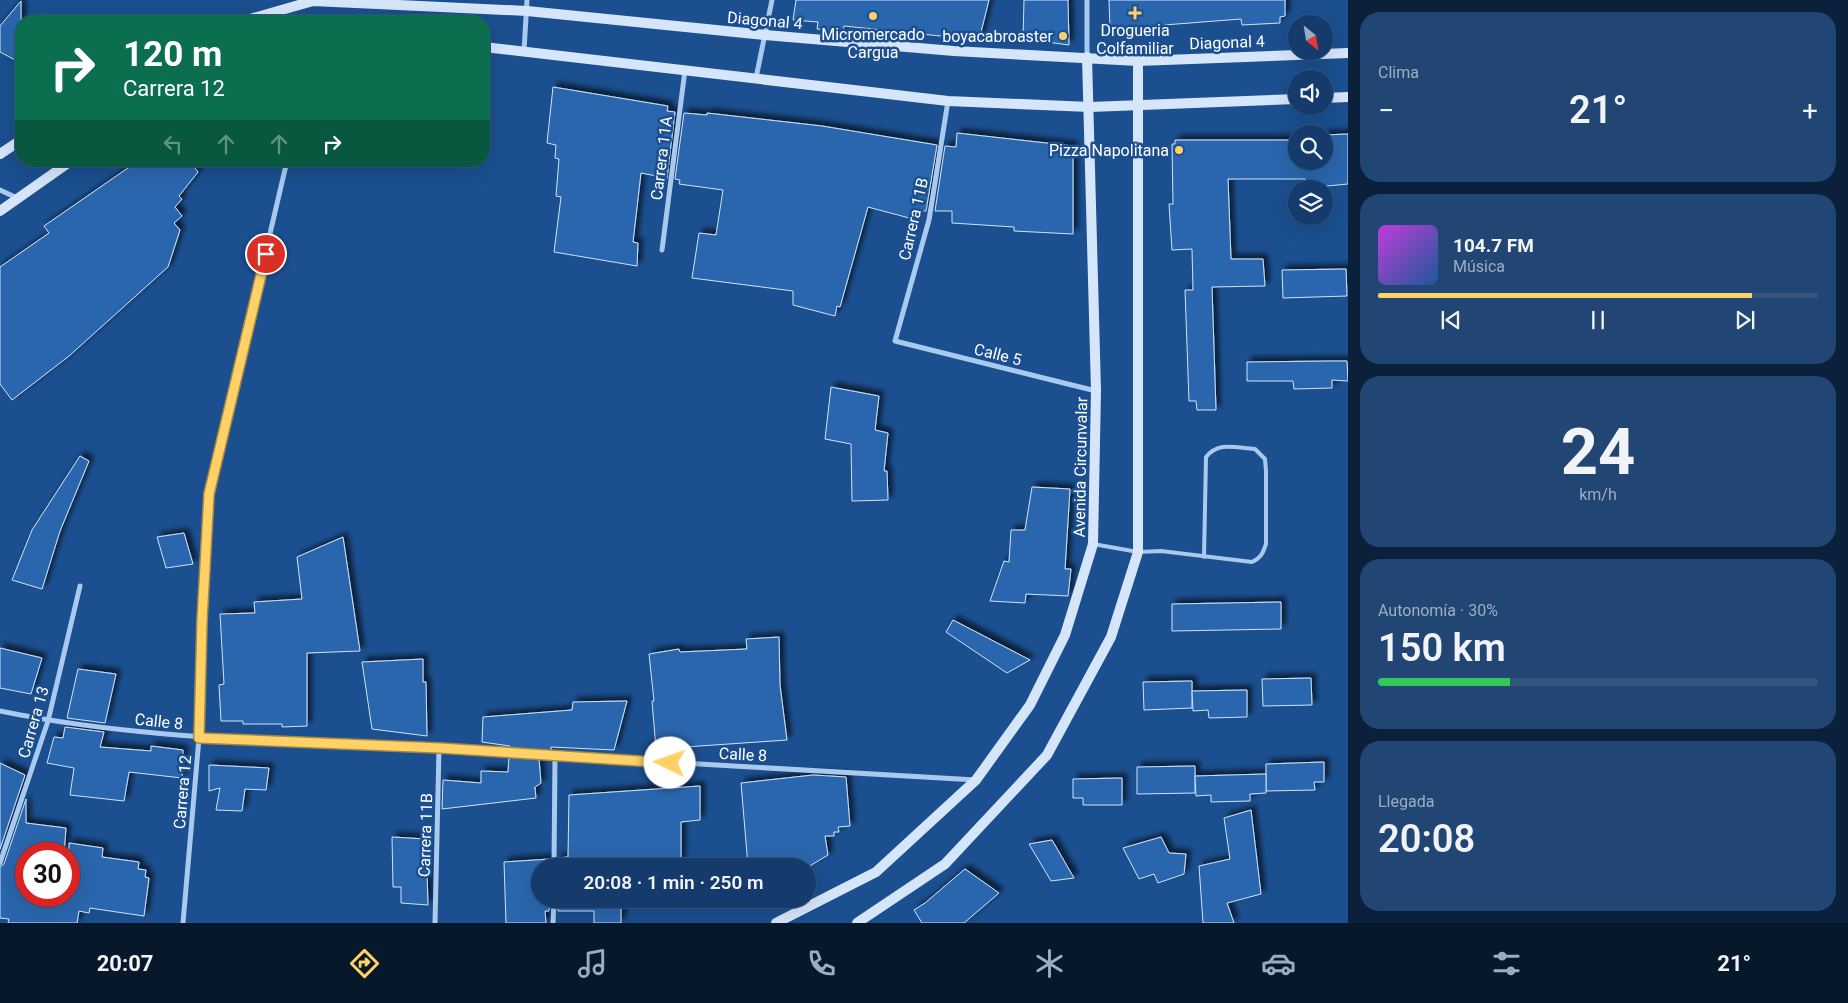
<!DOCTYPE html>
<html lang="es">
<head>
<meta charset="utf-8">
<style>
  body { margin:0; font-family:Roboto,sans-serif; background:#214673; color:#f1f3f6; height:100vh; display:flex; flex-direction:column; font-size:19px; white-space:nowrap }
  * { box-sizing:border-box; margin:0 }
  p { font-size:16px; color:#9dadc1 }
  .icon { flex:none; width:28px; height:28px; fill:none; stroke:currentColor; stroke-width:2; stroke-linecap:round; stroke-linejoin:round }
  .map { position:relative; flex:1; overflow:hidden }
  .sheet { display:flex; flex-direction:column; gap:12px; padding:12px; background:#0b203b; width:500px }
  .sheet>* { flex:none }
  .top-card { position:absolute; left:15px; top:15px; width:475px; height:152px; border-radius:20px; box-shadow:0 5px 20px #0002,0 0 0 1px #33557e; background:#0b6e4f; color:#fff; overflow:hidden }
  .needle { width:32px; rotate:150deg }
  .tools { position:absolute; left:1288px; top:15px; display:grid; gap:10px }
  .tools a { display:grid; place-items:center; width:45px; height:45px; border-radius:50%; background:#143b6b; box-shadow:0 5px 20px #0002,0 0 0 1px #33557e; font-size:25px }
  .speed { position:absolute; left:15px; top:842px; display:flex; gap:10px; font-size:25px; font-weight:700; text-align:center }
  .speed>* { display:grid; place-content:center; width:65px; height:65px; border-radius:50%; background:#143b6b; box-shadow:0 5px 20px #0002,0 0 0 1px #33557e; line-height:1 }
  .speed .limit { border:8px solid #d22; background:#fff; color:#111 }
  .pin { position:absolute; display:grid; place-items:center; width:42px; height:42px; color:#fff; margin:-21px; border:2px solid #fff; border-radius:50%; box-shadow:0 1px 5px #0007 }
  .me { position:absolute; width:55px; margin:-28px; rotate:273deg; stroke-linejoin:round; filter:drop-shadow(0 0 4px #0008) }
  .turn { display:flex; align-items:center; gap:18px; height:105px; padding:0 25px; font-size:22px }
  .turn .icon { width:65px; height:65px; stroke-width:2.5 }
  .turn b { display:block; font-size:35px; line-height:42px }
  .lanes { display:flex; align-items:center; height:48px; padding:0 25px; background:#0003; justify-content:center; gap:25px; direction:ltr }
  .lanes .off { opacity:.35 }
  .big { font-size:38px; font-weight:600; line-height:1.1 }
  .sheet .widget { flex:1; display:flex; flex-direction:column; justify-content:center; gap:8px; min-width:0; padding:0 18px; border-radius:20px; background:#214673 }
  .sheet .dial { align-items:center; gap:0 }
  .dial b { font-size:65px; line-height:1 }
  .song { display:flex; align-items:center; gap:15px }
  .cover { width:60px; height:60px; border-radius:8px; background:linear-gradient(135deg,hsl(290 70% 55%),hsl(210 70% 35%)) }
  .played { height:5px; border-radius:2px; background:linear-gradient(90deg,#ffd166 85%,#33557e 85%) }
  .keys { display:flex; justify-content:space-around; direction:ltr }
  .heat { display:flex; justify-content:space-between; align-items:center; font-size:28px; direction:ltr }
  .charge { height:8px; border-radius:4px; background:linear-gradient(90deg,#34c759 30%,#33557e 0) }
  .trip { position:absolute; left:531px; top:858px; width:285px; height:50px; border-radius:25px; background:#143b6b; box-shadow:0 5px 20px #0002,0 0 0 1px #33557e; font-weight:600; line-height:50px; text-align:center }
  .menu { display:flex; height:80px; justify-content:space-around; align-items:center; background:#08182b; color:#9dadc1 }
  .menu .icon { width:35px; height:35px }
  .menu .current { color:#ffd166 }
  .menu b { font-size:22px; color:#f1f3f6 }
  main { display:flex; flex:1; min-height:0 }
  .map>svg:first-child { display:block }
  .building { fill:#2a66ad; stroke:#cfe3fa; filter:url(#shadow) }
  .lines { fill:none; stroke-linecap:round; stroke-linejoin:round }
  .lane { stroke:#a9c9ee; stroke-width:4 }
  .street { stroke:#a9c9ee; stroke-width:5 }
  .secondary { stroke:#d6e6fa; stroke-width:10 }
  .route-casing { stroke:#a68842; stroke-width:12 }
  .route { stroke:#ffd166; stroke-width:9 }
  .poi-dot { fill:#ffd166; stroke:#1b4f8f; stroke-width:2 }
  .labels { text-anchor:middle; stroke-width:5; stroke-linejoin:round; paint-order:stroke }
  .street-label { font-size:16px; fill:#fff; stroke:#1b4f8f }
  .poi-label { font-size:16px; fill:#fff; stroke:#1b4f8f }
</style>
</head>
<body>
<main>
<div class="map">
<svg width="1348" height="923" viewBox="0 0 1348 923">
  <defs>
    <filter id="shadow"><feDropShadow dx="4.5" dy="-4.5" stdDeviation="2.5" flood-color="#0009"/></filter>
  </defs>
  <rect width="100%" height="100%" fill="#1b4f8f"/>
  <g class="building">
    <path d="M796 0H989L979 40 844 26 843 32 817 29 818 22 793 20Z"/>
    <path d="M1024 0H1068L1069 45 1023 39Z"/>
    <path d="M1109 0H1285V16L1280 17V23L1242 25 1241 19 1164 25V27L1154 29 1113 33V28H1110Z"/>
    <path d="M21 1V63L0 52V26Z"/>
    <path d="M553 87 668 106 667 111 675 112 667 178 641 173 633 242 638 243 637 266 554 252 561 197 556 196 559 159 555 158 556 145 547 143Z"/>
    <path d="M684 113 707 115V113L822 126 937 145 926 211H915L913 219 868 207 840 307 837 306 835 316 793 305V291L692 278 699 233 716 235 723 190 679 184 680 180 675 179Z"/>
    <path d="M957 133 1073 146V234L1014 231V227L952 223V211H935L945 146 956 147Z"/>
    <path d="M1348 134V184L1305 188V179H1228L1231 259H1263L1265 286 1212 287 1216 410H1197L1196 401H1189L1185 290H1193L1192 249 1172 250 1169 204H1173L1172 144H1175V140H1296V161H1324V135Z"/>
    <path d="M138 161H190L198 172 179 196 182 199 175 207 182 216 174 223 180 230 168 267 69 356 12 400 0 384V267L49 233 44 226Z"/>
    <path d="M1346 269 1347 296 1283 298 1282 270Z"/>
    <path d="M1332 361H1347L1348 381 1332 380V388L1294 389 1293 381H1247V362Z"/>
    <path d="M831 387 879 396 875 430 888 433 884 471H887L888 500 852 501 851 444 825 439Z"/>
    <path d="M80 456 89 461 60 531 42 589 12 580 32 530Z"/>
    <path d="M1032 487 1070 489 1065 569H1071L1068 596 1026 594 1025 603 990 601 1004 561 1009 562 1011 530H1025Z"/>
    <path d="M184 533 193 564 166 568 157 537Z"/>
    <path d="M343 537 360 651 307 653V726L282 727V724H243V721H221L219 685 224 684 220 614 255 613 254 602 302 599 297 557Z"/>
    <path d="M1281 602V629L1172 631V604Z"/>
    <path d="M953 620 1030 660 1007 673 946 632Z"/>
    <path d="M779 637 780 685 787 740 656 749 652 701H654L649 654 679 649 680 652 747 649 746 639Z"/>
    <path d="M0 648 42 658 31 694 0 688Z"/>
    <path d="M423 659V682H426L427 736 372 729 362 662Z"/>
    <path d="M78 669 116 674 105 723 67 718Z"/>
    <path d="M1311 678 1312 705 1263 706 1262 679Z"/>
    <path d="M1192 681V708L1144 710 1143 682Z"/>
    <path d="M1247 690V717L1209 718 1208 710 1193 711 1192 691Z"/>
    <path d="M627 701 614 750 551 747V751L539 750 510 749V746L482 742 483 717 572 710 573 702Z"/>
    <path d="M65 727 104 732 100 747 151 751V746L183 750 182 778 129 772 124 801 70 795 74 768 47 763 54 737 63 738Z"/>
    <path d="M509 757 539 759 541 783 534 788H535L536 798 442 809 443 780 481 783V771L508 772Z"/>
    <path d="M1324 762V782H1314L1315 790 1266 791V764Z"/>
    <path d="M0 763 25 775 0 849Z"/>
    <path d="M209 765 269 768 266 790 245 789 242 811 216 810 220 788 209 791Z"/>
    <path d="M1195 766V793L1137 794V767Z"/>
    <path d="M1266 774V793L1250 794V801L1211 802V795L1196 796 1195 776Z"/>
    <path d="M813 775 846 777 850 826 838 827 839 832H834V836H825L828 855 808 867 748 866 741 783Z"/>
    <path d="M1122 778V805H1083V798H1073V779Z"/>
    <path d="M700 786V820L681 822V862L658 866H558V858L568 857 569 795Z"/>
    <path d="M26 799V823L66 828 64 854H26V896H69V843L103 848 102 857 139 862 138 869 146 870 145 877 149 878 144 916 90 908 89 913 79 911 77 923H8L9 919 0 918V867L4 864Z"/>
    <path d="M1251 810 1261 894 1227 903 1234 923H1203L1199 866 1230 859 1224 818Z"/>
    <path d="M392 837 426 839 428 905 401 903V887H393Z"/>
    <path d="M1161 837 1169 853 1186 854 1184 874 1158 883 1154 874 1139 879 1123 848Z"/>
    <path d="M1052 840 1074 878 1051 881 1029 844Z"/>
    <path d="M550 859V866H540V899H550L549 911H545L546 923H506L504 862Z"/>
    <path d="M965 869 999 893 964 923H922L914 910 925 903Z"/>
    <path d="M558 899H621V923H594V911H558Z"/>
  </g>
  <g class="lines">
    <path class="lane" d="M1093 544 1138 552 1161 551 1252 562C1261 558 1263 553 1266 544V471L1265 459 1255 449C1236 448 1219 441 1206 457L1204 557"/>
    <g class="street">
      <path d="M1087 0V57"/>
      <path d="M524 51 527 0"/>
      <path d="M756 78 772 0"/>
      <path d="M948 101 929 220 895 341 1096 391"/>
      <path d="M0 190 17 198"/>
      <path d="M662 250 685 70"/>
      <path d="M0 711C145 741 293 740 440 749 619 759 797 770 976 780"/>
      <path d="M0 863 48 721 80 586"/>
      <path d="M554 866 555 756"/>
      <path d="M183 923 199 738 202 621 209 494 287 161"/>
      <path d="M435 923 439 749"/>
      <path d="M553 923 554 899"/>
    </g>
    <g class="secondary">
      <path d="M243 21 313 1 527 11 765 35 954 51 1138 61 1348 53"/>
      <path d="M484 47 948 101 1090 107 1296 99"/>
      <path d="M1324 98 1348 97"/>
      <path d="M0 154 21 140"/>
      <path d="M0 211 71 161"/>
      <path d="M776 923 876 872 976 780 1030 705 1065 635 1093 544 1096 391 1087 57"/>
      <path d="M857 923 945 864 1047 755 1111 637 1138 552V61"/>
    </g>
  </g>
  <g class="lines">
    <defs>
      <path id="route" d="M266 254 209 494 202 621 199 738 440 748 670 763"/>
    </defs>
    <use href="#route" class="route-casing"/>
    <use href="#route" class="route"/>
  </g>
  <g class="poi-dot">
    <path d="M1132.5 5.5h5v5h5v5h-5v5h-5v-5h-5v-5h5z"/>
    <circle cx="873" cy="16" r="5"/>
    <circle cx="1063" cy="36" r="5"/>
    <circle cx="1179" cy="150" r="5"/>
  </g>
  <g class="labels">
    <g class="street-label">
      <text transform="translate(765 20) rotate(5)" y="6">Diagonal 4</text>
      <text transform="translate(1227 42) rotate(-2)" y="6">Diagonal 4</text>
      <text transform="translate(661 158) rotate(-83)" y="6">Carrera 11A</text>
      <text transform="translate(913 219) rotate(-77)" y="6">Carrera 11B</text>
      <text transform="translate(998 354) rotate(14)" y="6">Calle 5</text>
      <text transform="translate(1080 467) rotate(-89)" y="6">Avenida Circunvalar</text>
      <text transform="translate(159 721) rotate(6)" y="6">Calle 8</text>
      <text transform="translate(33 722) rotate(-74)" y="6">Carrera 13</text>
      <text transform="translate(743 754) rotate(3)" y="6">Calle 8</text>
      <text transform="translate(182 792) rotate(-85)" y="6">Carrera 12</text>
      <text transform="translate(425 835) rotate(-88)" y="6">Carrera 11B</text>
    </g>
    <g class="poi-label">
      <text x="1135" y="36">Drogueria<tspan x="1135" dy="18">Colfamiliar</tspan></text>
      <text x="873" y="40">Micromercado<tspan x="873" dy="18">Cargua</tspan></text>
      <text x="1053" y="42" text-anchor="end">boyacabroaster</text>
      <text x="1169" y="156" text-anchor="end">Pizza Napolitana</text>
    </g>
  </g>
</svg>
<div class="tools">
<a><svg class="needle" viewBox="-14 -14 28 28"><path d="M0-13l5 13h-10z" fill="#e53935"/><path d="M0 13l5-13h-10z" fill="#9dadc1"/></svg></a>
<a><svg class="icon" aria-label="sound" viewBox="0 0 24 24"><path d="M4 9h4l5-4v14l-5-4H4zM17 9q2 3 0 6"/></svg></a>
<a><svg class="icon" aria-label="search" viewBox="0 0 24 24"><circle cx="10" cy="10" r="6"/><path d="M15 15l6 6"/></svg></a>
<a><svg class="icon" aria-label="layers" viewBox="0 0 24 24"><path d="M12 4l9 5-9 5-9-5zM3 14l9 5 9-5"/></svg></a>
</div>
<div class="speed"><div class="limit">30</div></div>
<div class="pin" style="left:266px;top:254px;background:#d93025"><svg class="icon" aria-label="arrive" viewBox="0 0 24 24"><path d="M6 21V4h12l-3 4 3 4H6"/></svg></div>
<svg class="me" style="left:670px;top:763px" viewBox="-20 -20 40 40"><circle r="19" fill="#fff"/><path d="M0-13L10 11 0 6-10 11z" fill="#ffd166"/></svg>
<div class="trip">20:08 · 1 min · 250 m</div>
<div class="top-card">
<div class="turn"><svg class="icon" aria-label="right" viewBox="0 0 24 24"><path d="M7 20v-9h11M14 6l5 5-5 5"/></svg><div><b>120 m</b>Carrera 12</div></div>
<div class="lanes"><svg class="icon off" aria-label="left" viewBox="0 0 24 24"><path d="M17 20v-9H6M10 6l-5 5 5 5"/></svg><svg class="icon off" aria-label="ahead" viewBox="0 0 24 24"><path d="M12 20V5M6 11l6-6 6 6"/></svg><svg class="icon off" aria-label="ahead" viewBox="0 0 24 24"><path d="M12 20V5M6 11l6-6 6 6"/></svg><svg class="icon" aria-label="right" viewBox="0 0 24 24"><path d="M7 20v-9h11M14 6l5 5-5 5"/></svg></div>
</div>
</div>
<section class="sheet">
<div class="widget"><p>Clima</p>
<div class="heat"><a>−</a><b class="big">21°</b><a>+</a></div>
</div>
<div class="widget">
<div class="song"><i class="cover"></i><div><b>104.7 FM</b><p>Música</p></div></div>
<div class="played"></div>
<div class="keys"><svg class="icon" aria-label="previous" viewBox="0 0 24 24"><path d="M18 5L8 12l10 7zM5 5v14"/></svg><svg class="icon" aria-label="pause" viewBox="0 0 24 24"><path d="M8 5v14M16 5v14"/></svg><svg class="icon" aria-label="next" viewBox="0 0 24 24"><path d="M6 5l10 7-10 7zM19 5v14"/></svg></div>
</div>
<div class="widget dial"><b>24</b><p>km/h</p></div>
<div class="widget"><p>Autonomía · 30%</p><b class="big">150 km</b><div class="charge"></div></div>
<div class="widget"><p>Llegada</p><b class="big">20:08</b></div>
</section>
</main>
<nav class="menu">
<b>20:07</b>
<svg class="icon current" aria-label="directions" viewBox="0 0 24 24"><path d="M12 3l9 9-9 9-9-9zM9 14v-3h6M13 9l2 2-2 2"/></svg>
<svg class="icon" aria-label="music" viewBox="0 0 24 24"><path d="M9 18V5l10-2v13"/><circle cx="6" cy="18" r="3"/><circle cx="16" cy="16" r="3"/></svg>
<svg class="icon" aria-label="phone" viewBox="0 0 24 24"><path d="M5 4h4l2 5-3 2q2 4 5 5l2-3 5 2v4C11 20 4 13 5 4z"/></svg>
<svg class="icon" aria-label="climate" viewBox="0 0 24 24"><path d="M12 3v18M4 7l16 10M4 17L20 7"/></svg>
<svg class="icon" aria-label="car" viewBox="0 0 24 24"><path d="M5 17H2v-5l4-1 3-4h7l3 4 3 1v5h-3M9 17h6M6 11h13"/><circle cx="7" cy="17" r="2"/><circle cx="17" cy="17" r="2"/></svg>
<svg class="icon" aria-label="filters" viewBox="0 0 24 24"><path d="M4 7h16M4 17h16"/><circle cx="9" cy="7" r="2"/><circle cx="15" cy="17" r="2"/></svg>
<b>21°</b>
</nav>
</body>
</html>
